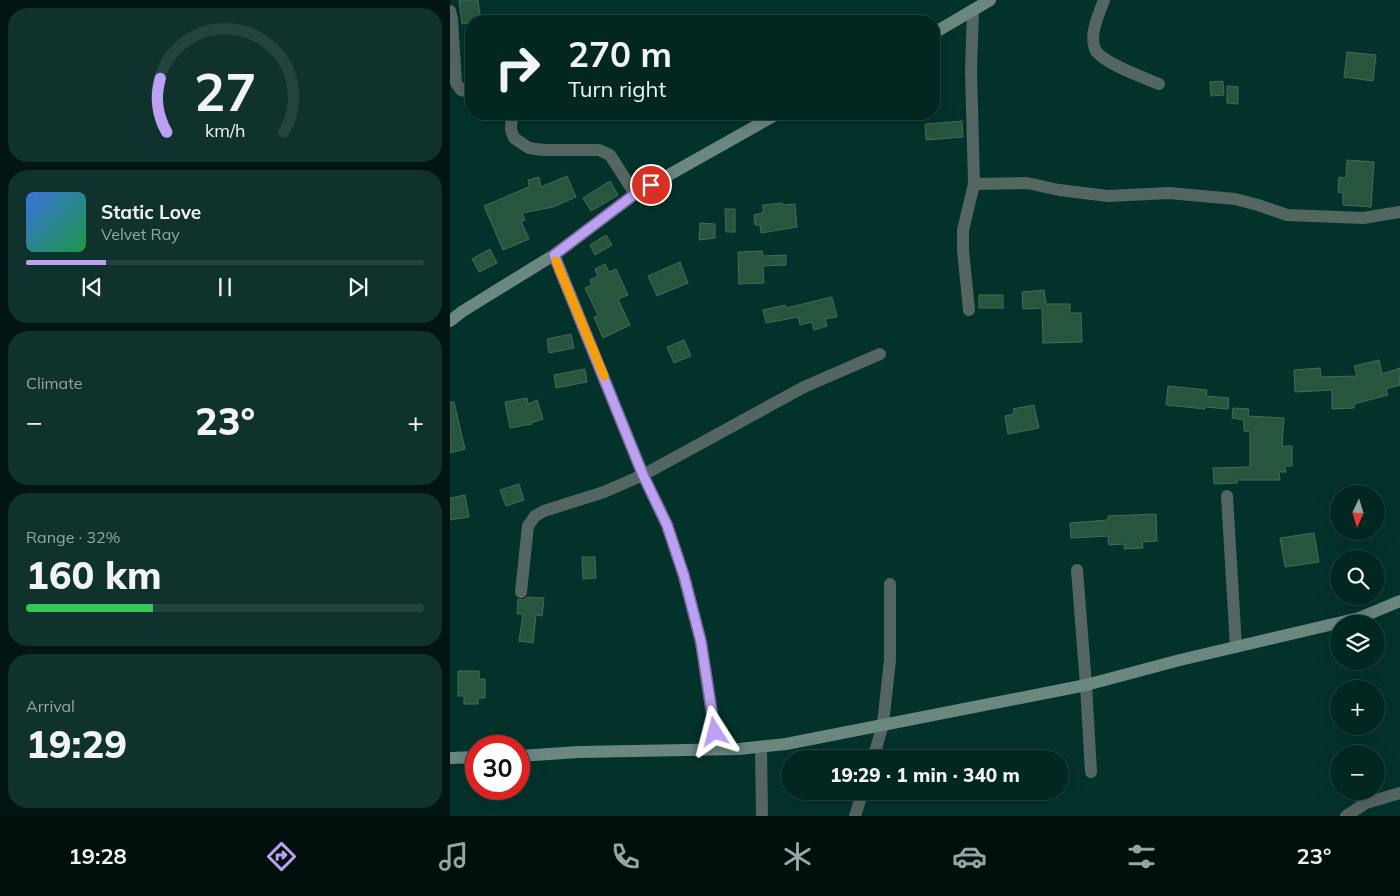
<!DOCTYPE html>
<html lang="en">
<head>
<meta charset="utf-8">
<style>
  body { margin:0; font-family:Mulish,sans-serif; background:#10322d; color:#f1f3f6; height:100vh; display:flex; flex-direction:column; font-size:19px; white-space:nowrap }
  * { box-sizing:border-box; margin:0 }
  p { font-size:16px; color:#96a5a5 }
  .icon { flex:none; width:28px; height:28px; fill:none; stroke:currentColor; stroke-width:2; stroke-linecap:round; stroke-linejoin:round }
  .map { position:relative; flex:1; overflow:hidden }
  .details { display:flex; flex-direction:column; gap:8px; padding:8px; background:#011512; width:450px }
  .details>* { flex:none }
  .guide { position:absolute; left:15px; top:15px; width:475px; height:105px; border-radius:20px; box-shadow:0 5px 20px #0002,0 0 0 1px #23433e; background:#022620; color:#f1f3f6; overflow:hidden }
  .needle { width:32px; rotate:184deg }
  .fabs { position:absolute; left:880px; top:485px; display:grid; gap:10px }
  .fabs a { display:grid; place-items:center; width:55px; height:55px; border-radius:50%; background:#022620; box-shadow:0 5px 20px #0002,0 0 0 1px #23433e; font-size:25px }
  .speed { position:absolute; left:15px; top:735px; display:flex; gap:10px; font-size:25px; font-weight:700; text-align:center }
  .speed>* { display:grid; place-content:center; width:65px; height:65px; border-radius:50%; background:#022620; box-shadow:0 5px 20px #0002,0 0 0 1px #23433e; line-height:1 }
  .speed .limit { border:8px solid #d22; background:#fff; color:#111 }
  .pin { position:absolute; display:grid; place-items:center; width:42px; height:42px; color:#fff; margin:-21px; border:2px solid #fff; border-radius:50%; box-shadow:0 1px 5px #0007 }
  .me { position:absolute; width:55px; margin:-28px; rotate:351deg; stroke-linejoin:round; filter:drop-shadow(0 0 4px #0008) }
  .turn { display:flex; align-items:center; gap:18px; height:105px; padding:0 20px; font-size:22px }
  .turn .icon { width:65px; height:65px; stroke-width:2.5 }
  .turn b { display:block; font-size:35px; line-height:42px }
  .big { font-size:38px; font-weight:800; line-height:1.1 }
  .details .tile { flex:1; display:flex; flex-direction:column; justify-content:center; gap:8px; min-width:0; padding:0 18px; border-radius:20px; background:#10322d }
  .details .dial { align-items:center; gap:0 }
  .dial svg { height:130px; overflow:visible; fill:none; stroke:#23433e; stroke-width:7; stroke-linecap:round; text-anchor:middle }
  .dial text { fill:#f1f3f6; stroke:none }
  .song { display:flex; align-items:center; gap:15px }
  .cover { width:60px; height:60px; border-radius:8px; background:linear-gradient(135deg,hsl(220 70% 55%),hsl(140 70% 35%)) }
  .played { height:5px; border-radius:2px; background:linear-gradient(90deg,#bca0f2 20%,#23433e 20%) }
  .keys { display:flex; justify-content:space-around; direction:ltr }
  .heat { display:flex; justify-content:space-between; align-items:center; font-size:28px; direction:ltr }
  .charge { height:8px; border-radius:4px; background:linear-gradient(90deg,#34c759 32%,#23433e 0) }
  .trip { position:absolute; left:331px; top:750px; width:288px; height:50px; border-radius:25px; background:#022620; box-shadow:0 5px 20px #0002,0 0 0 1px #23433e; font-weight:800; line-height:50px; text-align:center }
  .tab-bar { display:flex; height:80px; justify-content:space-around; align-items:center; background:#010f0d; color:#96a5a5 }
  .tab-bar .icon { width:35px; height:35px }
  .tab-bar .active { color:#bca0f2 }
  .tab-bar b { font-size:22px; color:#f1f3f6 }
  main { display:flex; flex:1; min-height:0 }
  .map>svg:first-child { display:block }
  .building { fill:#27563e; stroke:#476a56 }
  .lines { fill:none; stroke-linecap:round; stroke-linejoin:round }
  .street { stroke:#546661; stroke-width:12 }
  .secondary { stroke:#6a8780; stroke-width:12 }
  .route-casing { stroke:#7a689d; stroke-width:12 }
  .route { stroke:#bca0f2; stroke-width:9 }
  .slow { stroke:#f59e0b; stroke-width:9 }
</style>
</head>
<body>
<main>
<section class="details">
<div class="tile dial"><svg viewBox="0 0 100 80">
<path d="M14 69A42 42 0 1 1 86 69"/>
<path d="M14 69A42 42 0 0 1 10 36" stroke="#bca0f2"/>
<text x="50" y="56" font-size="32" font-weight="700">27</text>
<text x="50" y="72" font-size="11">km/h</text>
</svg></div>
<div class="tile">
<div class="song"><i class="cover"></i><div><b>Static Love</b><p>Velvet Ray</p></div></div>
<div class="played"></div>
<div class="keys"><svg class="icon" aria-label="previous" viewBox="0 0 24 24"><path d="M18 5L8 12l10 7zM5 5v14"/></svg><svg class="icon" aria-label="pause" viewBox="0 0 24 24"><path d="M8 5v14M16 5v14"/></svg><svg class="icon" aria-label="next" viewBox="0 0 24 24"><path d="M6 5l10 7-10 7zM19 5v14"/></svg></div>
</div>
<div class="tile"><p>Climate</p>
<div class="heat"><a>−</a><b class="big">23°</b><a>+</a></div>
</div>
<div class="tile"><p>Range · 32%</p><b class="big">160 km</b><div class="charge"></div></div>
<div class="tile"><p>Arrival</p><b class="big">19:29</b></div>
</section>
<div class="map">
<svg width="950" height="816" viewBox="0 0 950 816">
  <rect width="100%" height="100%" fill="#03322b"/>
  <g class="building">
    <path d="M9 0H28L31 21H21V23L12 24Z"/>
    <path d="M897 52 926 55 923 81 894 77Z"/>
    <path d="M773 81 774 95 761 96 760 82Z"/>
    <path d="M777 86 788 87V104L777 103Z"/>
    <path d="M512 121 513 137 476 140 475 124Z"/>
    <path d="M897 160 924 162 921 207 893 205V193L888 192 889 177 896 178Z"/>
    <path d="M117 176 126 197 103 207 72 213 75 220 71 221 79 239 53 250 34 206 79 187 78 180 89 177 91 187Z"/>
    <path d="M160 181 168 195 141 211 133 198Z"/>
    <path d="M332 203V205L345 204 347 227 311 233 310 225H305L304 215 313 213V205Z"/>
    <path d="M275 209H285V232H276Z"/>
    <path d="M250 223 265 224V238L249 240Z"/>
    <path d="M156 235 162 245 145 255 140 245Z"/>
    <path d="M40 249 47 263 29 272 22 259Z"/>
    <path d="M312 251 313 256 336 255V265L313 266 314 283 289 284 288 252Z"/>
    <path d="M230 262 238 283 207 296 198 276Z"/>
    <path d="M155 264 159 272 166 269 178 295 168 299 180 325 153 338 144 317 148 315 135 288 142 285 140 280 148 276 145 269Z"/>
    <path d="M594 290 596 304H620V313H631L632 342 593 343 592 308 573 309 572 292Z"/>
    <rect x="529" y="295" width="24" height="13"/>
    <path d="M382 297 387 317 375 319 377 326 364 330 362 322 350 325 348 317 316 323 313 310 335 305 336 308Z"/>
    <path d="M121 334 124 348 99 353 97 339Z"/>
    <path d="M234 340 241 356 224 363 217 347Z"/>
    <path d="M929 360 932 374 950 368V385L936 389 938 395 904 404V408L882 409V390L845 392 844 370 870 368 871 377 907 376 904 366Z"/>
    <path d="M135 369 137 382 106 388 104 375Z"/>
    <path d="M718 386 757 390 756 396 779 398 778 409 755 407V409L716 405Z"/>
    <path d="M77 398 78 404 87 400 93 419 81 423 82 424 60 428 55 402Z"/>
    <path d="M0 402H4L15 449 0 453Z"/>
    <path d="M584 405 589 428 558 434 555 416 564 414 563 409Z"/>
    <path d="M783 408 799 409 798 416 834 418 832 446H842V466H835L836 472H829L830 480H787V483L764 484 763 468 800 467V432L794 431V420L782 418Z"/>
    <path d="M69 484 74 500 56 506 50 490Z"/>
    <path d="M15 495 19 517 0 520V498Z"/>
    <path d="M706 514 707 541 692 542 693 548 674 549 675 544 659 545 658 536 621 538 620 523 658 520V516Z"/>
    <path d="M864 533 869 562 835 567 830 538Z"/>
    <path d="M132 557H145L146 578 133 579Z"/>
    <path d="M77 597 94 598 92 616 86 615 83 643 69 641 73 614H67L68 599 74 600Z"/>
    <path d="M8 671H29V679H35V698H28V704H14V696H8Z"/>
  </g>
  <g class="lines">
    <g class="street">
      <path d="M654 0C649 14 639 34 645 49 650 62 695 78 709 84"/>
      <path d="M0 11 2 19 6 83 11 90 21 92"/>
      <path d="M62 114 61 130 64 138 79 148 94 150H149L160 155 185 194"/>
      <path d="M524 184 577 183 609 190 658 196 719 193 785 199 808 205 837 215 913 218 950 212"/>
      <path d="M104 255 193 475 217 525 234 576 251 642 267 749"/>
      <path d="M519 310 513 250V230L524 184 521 70 523 11"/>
      <path d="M777 496 786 647"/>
      <path d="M627 570 636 685 641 772"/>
      <path d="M71 592 78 526 85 516 94 511 154 492 193 475 354 387 430 354"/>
      <path d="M311 747 312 816"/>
      <path d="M423 759 433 724 440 660V584"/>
      <path d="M405 816 413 791"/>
      <path d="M896 816 916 803 950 793"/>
    </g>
    <g class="secondary">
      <path d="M484 33 540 0"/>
      <path d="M0 321 13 311 104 255 185 194 327 114"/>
      <path d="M69 756 129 752 289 749 336 744 636 685 730 660 909 618 950 601"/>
      <path d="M0 758 26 757"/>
    </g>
  </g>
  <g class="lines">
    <defs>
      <path id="route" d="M201 185 185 194 104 255 193 475 217 525 234 576 251 642 265 732"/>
    </defs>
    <use href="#route" class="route-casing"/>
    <use href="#route" class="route"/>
    <path class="slow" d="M106 261 154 376"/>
  </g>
</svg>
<div class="fabs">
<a><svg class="needle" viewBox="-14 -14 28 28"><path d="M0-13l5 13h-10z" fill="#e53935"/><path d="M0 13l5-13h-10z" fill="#96a5a5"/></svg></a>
<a><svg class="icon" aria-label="search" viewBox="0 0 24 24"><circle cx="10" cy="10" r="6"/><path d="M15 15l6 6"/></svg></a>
<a><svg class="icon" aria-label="layers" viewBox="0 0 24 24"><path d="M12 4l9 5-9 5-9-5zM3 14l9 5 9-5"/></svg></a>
<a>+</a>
<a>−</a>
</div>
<div class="speed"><div class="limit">30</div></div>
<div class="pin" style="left:201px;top:185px;background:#d93025"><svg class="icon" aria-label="arrive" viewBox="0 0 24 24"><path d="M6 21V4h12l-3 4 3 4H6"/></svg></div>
<svg class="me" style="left:265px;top:732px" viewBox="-20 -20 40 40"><path d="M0-17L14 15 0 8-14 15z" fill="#bca0f2" stroke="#fff" stroke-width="4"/></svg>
<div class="trip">19:29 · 1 min · 340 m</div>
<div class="guide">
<div class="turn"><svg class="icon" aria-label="right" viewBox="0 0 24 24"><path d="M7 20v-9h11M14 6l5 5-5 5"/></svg><div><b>270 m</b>Turn right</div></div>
</div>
</div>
</main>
<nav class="tab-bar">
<b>19:28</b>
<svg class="icon active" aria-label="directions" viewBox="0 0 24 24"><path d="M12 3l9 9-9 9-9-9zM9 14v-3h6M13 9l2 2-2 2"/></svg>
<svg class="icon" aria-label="music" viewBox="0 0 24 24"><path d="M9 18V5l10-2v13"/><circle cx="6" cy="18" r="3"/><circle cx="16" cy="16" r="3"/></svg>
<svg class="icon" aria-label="phone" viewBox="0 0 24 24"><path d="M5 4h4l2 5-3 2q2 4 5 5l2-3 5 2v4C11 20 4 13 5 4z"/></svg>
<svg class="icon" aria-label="climate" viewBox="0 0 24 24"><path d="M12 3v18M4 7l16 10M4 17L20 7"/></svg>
<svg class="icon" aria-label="car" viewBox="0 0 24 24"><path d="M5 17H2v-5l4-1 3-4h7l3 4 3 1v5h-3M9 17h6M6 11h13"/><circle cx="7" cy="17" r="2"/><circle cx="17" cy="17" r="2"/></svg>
<svg class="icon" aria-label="filters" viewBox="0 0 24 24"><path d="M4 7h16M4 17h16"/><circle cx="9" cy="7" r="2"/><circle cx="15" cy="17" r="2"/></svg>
<b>23°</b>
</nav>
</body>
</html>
